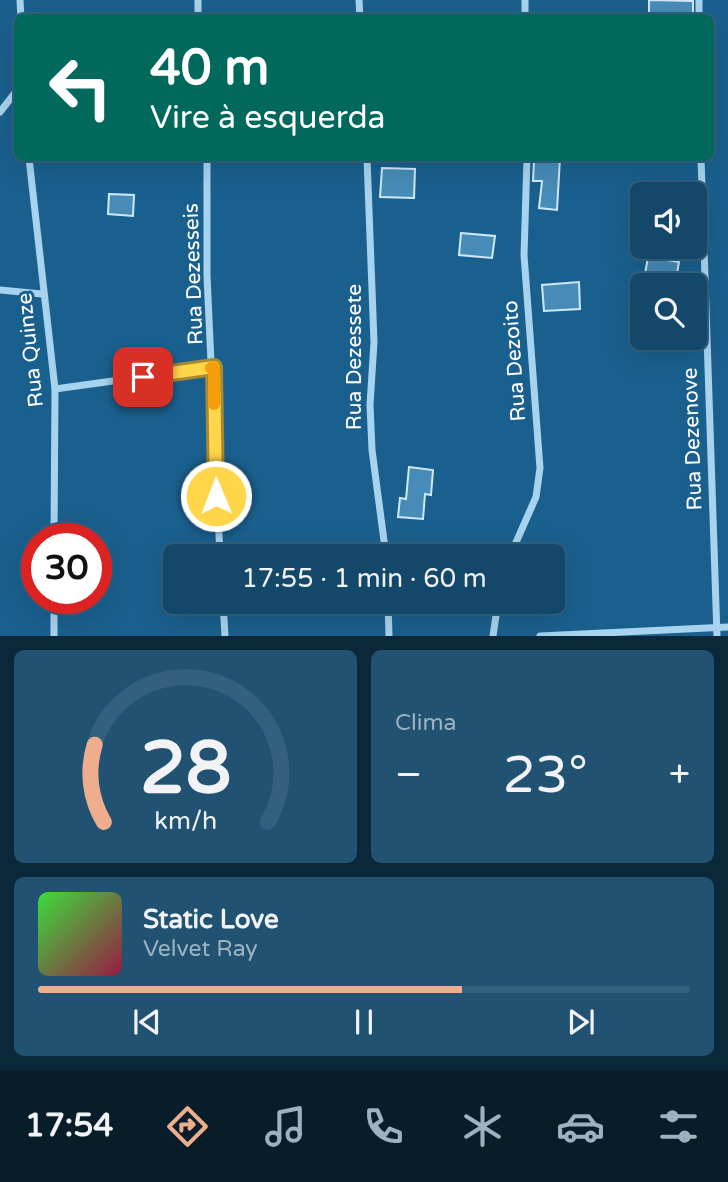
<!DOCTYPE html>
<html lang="pt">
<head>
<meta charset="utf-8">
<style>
  body { margin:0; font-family:"Varela Round",sans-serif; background:#215272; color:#f1f3f6; height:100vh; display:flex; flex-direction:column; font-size:26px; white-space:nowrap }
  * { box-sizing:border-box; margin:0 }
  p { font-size:23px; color:#9db2c1 }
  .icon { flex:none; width:38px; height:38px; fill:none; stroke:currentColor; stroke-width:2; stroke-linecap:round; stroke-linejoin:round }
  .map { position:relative; height:636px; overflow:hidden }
  .sheet { display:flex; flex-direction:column; gap:14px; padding:14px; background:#0b283a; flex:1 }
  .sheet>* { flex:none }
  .top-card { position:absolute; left:14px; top:14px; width:700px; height:147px; border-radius:10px; box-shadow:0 7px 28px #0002,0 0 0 2px #33607e; background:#00695c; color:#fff; overflow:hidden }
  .buttons { position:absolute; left:630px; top:182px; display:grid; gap:14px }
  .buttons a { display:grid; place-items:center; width:77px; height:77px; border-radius:10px; background:#14486a; box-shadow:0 7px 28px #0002,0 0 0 2px #33607e; font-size:35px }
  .speed { position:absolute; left:21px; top:523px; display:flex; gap:14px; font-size:35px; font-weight:700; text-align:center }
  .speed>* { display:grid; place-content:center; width:91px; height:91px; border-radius:50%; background:#14486a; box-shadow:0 7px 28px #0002,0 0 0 2px #33607e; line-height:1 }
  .speed .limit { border:10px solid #d22; background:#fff; color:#111 }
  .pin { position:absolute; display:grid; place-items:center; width:60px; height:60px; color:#fff; margin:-30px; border-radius:14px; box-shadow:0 4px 10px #0006 }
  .me { position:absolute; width:77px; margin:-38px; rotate:359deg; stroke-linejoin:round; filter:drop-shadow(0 0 5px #0008) }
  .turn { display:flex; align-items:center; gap:24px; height:147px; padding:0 21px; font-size:32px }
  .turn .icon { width:91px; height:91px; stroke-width:2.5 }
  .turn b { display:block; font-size:49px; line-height:60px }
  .big { font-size:52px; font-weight:600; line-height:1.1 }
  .sheet .tile { flex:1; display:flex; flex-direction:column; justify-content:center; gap:10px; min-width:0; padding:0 24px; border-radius:10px; background:#215272 }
  .sheet .dial { align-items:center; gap:0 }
  .dial svg { height:182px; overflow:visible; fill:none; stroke:#33607e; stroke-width:7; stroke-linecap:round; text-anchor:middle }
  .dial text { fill:#f1f3f6; stroke:none }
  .song { display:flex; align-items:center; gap:21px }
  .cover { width:84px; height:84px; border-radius:10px; background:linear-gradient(135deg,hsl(120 70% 55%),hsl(340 70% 35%)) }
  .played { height:7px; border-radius:4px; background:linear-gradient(90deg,#eead8d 65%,#33607e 65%) }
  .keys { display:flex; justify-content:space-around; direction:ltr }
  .heat { display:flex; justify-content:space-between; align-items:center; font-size:38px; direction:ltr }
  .sheet .tiles { flex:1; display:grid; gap:14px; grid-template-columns:1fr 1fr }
  .tile:last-child { grid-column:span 2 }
  .trip { position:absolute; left:163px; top:544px; width:402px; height:70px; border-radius:10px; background:#14486a; box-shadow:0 7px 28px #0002,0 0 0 2px #33607e; font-weight:600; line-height:70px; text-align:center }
  .dock { display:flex; height:112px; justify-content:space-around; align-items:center; background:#081d2a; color:#9db2c1 }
  .dock .icon { width:49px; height:49px }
  .dock .on { color:#eead8d }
  .dock b { font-size:32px; color:#f1f3f6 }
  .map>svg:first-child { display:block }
  .building { fill:#478cb8; stroke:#cde9fa; stroke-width:2 }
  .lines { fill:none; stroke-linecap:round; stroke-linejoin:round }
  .street { stroke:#a7d3ee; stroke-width:7 }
  .route-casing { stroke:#a68a30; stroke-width:18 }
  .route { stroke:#ffd54a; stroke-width:12 }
  .slow { stroke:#f59e0b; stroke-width:12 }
  .labels { text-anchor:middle; stroke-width:6; stroke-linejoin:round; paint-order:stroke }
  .street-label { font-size:21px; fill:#fff; stroke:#1a608e }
</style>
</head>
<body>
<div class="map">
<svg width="728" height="636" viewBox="0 0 728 636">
  <rect width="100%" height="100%" fill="#1a608e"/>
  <g class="building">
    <path d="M649 0 693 1V18H649Z"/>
    <path d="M544 158H560L557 210 539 208 542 181H533L534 160 544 161Z"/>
    <path d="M382 168 415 169 414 198 380 197Z"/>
    <path d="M109 194 134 195 133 216 108 214Z"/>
    <path d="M461 233 495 236 492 258 459 255Z"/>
    <path d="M648 257 679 262 675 285H643Z"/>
    <path d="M579 282 580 309 544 311 542 285Z"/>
    <path d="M409 467 433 470 431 495 425 494 423 519 398 517 400 498 406 499Z"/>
  </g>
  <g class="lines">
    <g class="street">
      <path d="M20 0 21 18"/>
      <path d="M198 0V18"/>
      <path d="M359 0 360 18"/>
      <path d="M525 0V18"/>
      <path d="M699 0V18"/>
      <path d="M0 112 18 89"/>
      <path d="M29 158 55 389 54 539"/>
      <path d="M207 158V276L220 556"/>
      <path d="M367 158 374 342 370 405 372 450 386 556"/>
      <path d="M701 158 717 636"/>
      <path d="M0 290 42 294"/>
      <path d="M55 389 214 367"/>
      <path d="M510 556 536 497 540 468 524 255 527 158"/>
      <path d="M223 602 225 636"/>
      <path d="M388 602 389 636"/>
      <path d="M54 636V598"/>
      <path d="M493 636 498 602"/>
      <path d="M540 636 728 627"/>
    </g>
  </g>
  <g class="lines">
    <defs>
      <path id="route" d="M143 377 214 367 216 496"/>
    </defs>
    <use href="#route" class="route-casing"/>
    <use href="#route" class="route"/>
    <path class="slow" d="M211 368 214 367V404"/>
  </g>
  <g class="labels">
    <g class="street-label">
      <text transform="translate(193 274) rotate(-92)" y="7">Rua Dezesseis</text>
      <text transform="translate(30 350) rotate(-96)" y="7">Rua Quinze</text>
      <text transform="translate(354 357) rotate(-90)" y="7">Rua Dezessete</text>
      <text transform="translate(514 361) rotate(-94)" y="7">Rua Dezoito</text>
      <text transform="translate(692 439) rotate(-92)" y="7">Rua Dezenove</text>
    </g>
  </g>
</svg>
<div class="buttons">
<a><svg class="icon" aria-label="sound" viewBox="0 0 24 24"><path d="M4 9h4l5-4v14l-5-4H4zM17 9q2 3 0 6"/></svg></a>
<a><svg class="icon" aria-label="search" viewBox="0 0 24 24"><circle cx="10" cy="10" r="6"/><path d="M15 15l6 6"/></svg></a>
</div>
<div class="speed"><div class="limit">30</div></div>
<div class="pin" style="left:143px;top:377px;background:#d93025"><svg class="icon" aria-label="arrive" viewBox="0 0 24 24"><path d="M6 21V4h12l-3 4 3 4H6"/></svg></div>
<svg class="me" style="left:216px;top:496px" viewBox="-20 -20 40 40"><circle r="17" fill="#ffd54a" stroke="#fff" stroke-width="3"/><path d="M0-11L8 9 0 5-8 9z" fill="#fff"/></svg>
<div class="trip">17:55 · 1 min · 60 m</div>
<div class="top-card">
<div class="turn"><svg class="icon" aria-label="left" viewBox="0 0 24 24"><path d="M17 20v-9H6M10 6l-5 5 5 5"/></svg><div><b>40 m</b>Vire à esquerda</div></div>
</div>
</div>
<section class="sheet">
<div class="tiles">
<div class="tile dial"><svg viewBox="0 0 100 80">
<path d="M14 69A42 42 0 1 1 86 69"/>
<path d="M14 69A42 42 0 0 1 10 35" stroke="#eead8d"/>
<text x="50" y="56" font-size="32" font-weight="700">28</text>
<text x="50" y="72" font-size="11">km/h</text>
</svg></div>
<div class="tile"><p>Clima</p>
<div class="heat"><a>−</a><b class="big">23°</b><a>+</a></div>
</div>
<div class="tile">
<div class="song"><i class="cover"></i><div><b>Static Love</b><p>Velvet Ray</p></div></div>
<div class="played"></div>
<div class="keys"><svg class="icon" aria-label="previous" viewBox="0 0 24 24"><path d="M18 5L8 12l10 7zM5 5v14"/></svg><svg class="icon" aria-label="pause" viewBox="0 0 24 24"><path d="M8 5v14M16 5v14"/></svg><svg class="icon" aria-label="next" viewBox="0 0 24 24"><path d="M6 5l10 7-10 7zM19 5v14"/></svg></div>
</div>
</div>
</section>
<nav class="dock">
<b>17:54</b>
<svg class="icon on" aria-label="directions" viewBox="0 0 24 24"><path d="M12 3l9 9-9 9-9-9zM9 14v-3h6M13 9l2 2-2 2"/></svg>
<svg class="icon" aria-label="music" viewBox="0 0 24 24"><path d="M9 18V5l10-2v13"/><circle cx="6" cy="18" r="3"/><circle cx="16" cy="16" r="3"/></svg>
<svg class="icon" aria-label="phone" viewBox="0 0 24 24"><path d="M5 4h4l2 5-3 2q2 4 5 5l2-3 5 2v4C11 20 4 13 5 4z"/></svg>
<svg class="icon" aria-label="climate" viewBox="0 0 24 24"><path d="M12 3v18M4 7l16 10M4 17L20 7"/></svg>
<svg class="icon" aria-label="car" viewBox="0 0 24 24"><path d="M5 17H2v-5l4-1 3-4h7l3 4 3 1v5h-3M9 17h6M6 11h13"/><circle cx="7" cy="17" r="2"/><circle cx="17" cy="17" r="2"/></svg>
<svg class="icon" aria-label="filters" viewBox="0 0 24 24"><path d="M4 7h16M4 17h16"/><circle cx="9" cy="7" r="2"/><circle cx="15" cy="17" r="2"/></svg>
</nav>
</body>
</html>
